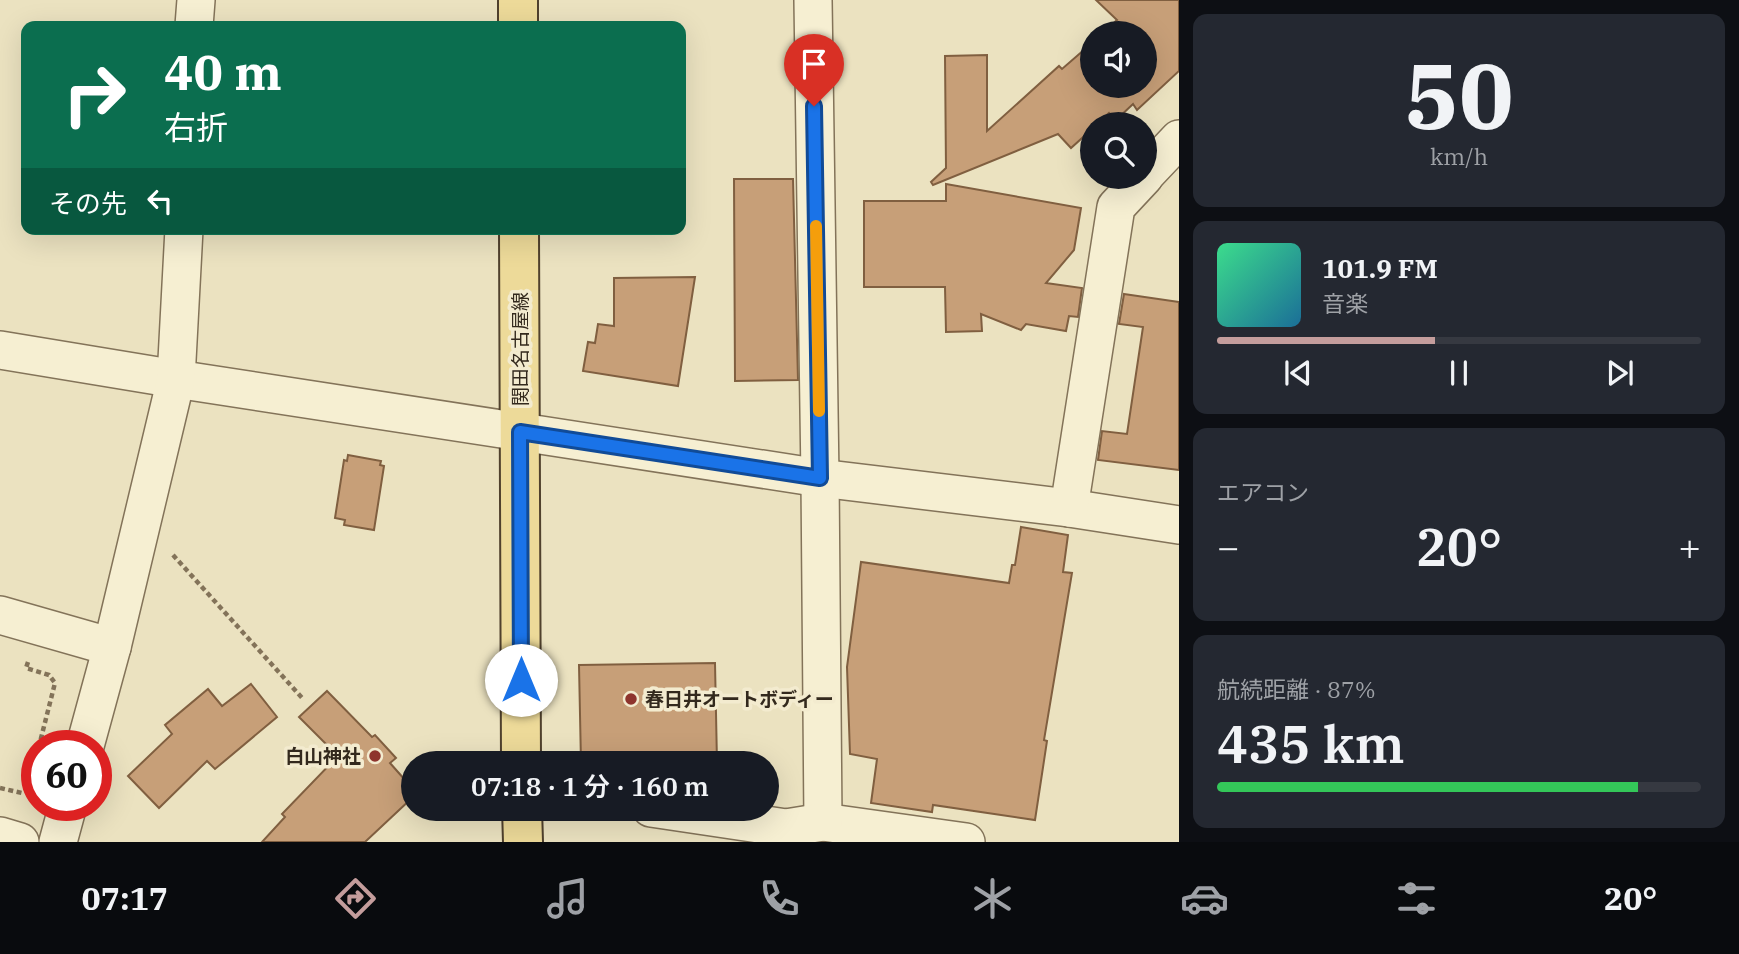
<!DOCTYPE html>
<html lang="ja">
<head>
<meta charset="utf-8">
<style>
  body { margin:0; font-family:"IBM Plex Serif","Noto Sans JP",serif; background:#242831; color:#f1f3f6; height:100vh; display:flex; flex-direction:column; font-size:26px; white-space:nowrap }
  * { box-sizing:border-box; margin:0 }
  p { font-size:23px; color:#9ea1a6 }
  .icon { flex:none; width:38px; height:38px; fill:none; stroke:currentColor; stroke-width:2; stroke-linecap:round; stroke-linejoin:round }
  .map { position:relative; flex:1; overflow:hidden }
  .side { display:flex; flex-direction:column; gap:14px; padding:14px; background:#0d0f14; width:560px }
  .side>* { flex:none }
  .guide { position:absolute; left:21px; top:21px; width:665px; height:214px; border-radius:14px; box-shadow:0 7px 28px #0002; background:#0b6e4f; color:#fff; overflow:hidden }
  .tools { position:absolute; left:1080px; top:21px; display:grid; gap:14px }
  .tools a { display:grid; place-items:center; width:77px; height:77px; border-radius:50%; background:#171b24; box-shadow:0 7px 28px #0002; font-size:35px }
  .speed { position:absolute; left:21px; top:730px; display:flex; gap:14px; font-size:35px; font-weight:700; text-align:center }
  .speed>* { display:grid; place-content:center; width:91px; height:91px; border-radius:50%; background:#171b24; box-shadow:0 7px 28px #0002; line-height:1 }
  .speed .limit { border:10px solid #d22; background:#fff; color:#111 }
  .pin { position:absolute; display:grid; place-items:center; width:60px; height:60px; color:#fff; margin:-72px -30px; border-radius:50% 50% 50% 0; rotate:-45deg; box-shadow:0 0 7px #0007 }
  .pin .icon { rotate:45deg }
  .me { position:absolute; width:77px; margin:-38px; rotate:0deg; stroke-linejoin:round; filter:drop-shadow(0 0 5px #0008) }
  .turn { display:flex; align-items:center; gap:24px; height:147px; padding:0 28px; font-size:32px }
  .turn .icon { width:91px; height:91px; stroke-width:2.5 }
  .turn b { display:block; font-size:49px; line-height:60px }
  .then { display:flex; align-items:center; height:66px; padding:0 28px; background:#0003; gap:14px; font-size:26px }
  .big { font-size:52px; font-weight:600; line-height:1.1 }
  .side .widget { flex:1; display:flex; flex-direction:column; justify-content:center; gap:10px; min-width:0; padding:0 24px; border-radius:14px; background:#242831 }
  .side .dial { align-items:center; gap:0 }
  .dial b { font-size:91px; line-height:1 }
  .song { display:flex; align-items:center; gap:21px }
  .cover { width:84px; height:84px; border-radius:10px; background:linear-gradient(135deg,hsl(150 70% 55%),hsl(200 70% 35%)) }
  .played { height:7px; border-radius:4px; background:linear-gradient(90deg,#c49d9c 45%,#363941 45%) }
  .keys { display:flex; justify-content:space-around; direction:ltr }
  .heat { display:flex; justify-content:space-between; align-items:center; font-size:38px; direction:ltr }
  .charge { height:10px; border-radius:5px; background:linear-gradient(90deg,#34c759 87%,#363941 0) }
  .trip { position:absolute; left:401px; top:751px; width:378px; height:70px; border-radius:35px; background:#171b24; box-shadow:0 7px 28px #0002; font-weight:600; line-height:70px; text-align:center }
  .tabs { display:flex; height:112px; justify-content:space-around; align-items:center; background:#090b0e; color:#9ea1a6 }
  .tabs .icon { width:49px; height:49px }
  .tabs .on { color:#c49d9c }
  .tabs b { font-size:32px; color:#f1f3f6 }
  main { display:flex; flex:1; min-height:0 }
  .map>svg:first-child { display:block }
  .building { fill:#c79f78; stroke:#805f40; stroke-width:2 }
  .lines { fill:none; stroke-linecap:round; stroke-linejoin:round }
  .minor-casing { stroke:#837359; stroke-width:40 }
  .primary-casing { stroke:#50412d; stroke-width:42 }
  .path { stroke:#837359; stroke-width:4.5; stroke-dasharray:5 3.5; stroke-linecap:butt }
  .minor { stroke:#f6efd2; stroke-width:37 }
  .primary { stroke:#edda99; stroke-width:38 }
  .route-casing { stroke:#114b97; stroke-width:18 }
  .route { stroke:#1a73e8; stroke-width:12 }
  .slow { stroke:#f59e0b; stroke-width:12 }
  .poi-dot { fill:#8e342d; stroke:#f3ebcf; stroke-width:2.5 }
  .labels { text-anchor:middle; stroke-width:7; stroke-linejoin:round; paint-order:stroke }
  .street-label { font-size:19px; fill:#33291d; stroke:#f3ebcf }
  .poi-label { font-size:19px; font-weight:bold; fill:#33291d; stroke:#f3ebcf; text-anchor:start }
</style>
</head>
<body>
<main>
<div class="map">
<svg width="1179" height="842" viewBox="0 0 1179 842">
  <rect width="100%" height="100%" fill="#ebe2c0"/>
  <g class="building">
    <path d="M1096 0H1179V71L1137 110 1133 104 1116 120 1109 113 1097 124H1092V129L1071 148 1058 134 933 185 931 182 946 168 945 56 987 55V131L1059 66 1062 69 1092 43V86H1144V33H1103L1117 20Z"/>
    <path d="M734 179H793L798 380 735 381Z"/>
    <path d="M946 184 1081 208 1074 250 1046 283 1082 288 1078 317 1069 316 1066 331 1026 324 1021 330 981 314 982 331 946 332 945 287H864V201H946Z"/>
    <path d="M695 277 678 386 583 371 588 342 595 343 598 324 614 326V278Z"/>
    <path d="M1124 294 1179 302V470L1098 460 1102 431 1127 434 1143 327 1119 324Z"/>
    <path d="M348 455 381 461 380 465 384 466 374 530 344 525 345 520 335 518 344 460 347 461Z"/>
    <path d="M1021 527 1068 535 1063 572 1072 573 1044 740 1047 741 1035 820 933 805 932 812 871 803 877 759 850 754 847 667 861 562 1009 583 1012 565H1015Z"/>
    <path d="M715 663 717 763H581L579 665Z"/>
    <path d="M251 684 277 717 215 769 207 761 159 808 128 776 172 734 165 725 208 689 222 706Z"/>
    <path d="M327 691 372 737 375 735 396 758 390 763 413 789V797L365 842H262L285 817 282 814 338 756 299 717Z"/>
  </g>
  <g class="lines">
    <defs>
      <g id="minor">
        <path d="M813 0 820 478 823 822 966 842"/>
        <path d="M194 26 196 0"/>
        <path d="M1144 176 1179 139"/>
        <path d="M0 350 176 379 820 478 1069 508 1179 525"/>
        <path d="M1069 508 1116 207 1144 177"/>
        <path d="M0 615 112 647"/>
        <path d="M85 746 112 647 176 379 184 229"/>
        <path d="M651 808 786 828 823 822"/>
        <path d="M0 836 20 842"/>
        <path d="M58 842 68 805"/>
      </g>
      <g id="primary">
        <path d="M518 0V26"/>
        <path d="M519 229 521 763"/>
        <path d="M522 808 523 842"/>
      </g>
    </defs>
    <use href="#minor" class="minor-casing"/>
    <use href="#primary" class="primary-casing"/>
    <g class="path">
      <path d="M173 555 304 700"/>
      <path d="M28 662 26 668 49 675 55 683 39 746"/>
      <path d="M0 788 22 793 29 788 37 756"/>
    </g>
    <use href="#minor" class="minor"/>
    <use href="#primary" class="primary"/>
  </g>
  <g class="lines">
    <defs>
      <path id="route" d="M521 680 520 432 820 478 814 106"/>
    </defs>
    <use href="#route" class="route-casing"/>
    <use href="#route" class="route"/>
    <path class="slow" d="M816 226 819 411"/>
  </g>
  <g class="poi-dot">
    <circle cx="631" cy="699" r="7"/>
    <circle cx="375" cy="756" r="7"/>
  </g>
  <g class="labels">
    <g class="street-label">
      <text transform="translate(520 349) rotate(-90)" y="7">関田名古屋線</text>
    </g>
    <g class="poi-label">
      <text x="645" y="706">春日井オートボディー</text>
      <text x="361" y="763" text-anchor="end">白山神社</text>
    </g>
  </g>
</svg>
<div class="tools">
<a><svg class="icon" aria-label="sound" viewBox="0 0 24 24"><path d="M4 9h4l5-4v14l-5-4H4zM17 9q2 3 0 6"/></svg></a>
<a><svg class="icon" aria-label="search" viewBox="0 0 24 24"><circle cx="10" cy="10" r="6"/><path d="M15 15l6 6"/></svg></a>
</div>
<div class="speed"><div class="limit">60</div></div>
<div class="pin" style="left:814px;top:106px;background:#d93025"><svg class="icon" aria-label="arrive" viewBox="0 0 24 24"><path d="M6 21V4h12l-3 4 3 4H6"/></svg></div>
<svg class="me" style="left:521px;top:680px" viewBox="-20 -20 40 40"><circle r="19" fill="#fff"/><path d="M0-13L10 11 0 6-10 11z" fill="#1a73e8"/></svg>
<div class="trip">07:18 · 1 分 · 160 m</div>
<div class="guide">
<div class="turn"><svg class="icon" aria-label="right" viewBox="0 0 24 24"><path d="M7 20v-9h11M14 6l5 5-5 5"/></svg><div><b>40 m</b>右折</div></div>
<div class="then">その先<svg class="icon" aria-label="left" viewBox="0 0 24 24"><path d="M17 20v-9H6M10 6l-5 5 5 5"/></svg></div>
</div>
</div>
<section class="side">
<div class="widget dial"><b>50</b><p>km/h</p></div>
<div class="widget">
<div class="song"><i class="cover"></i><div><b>101.9 FM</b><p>音楽</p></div></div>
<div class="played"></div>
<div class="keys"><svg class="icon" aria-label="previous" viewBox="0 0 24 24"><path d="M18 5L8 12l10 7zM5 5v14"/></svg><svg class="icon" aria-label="pause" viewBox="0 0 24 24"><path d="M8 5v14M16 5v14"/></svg><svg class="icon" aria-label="next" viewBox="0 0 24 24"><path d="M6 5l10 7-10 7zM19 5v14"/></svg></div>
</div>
<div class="widget"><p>エアコン</p>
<div class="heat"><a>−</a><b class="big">20°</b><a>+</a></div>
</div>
<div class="widget"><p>航続距離 · 87%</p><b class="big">435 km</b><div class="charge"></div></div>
</section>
</main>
<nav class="tabs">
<b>07:17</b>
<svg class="icon on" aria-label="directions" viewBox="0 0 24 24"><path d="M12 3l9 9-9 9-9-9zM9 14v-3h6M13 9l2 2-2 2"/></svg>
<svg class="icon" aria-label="music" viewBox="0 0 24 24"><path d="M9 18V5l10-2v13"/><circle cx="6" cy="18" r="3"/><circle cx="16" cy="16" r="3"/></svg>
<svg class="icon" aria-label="phone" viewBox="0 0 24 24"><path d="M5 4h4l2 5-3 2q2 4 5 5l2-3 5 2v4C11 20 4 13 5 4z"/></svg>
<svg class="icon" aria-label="climate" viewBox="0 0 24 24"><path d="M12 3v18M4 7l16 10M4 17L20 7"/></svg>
<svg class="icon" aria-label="car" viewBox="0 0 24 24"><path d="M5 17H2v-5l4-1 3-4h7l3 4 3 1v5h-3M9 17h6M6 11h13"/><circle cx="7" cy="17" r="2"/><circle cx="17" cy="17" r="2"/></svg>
<svg class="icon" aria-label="filters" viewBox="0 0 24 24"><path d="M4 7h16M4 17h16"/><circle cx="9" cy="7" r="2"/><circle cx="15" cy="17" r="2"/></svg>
<b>20°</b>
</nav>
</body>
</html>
